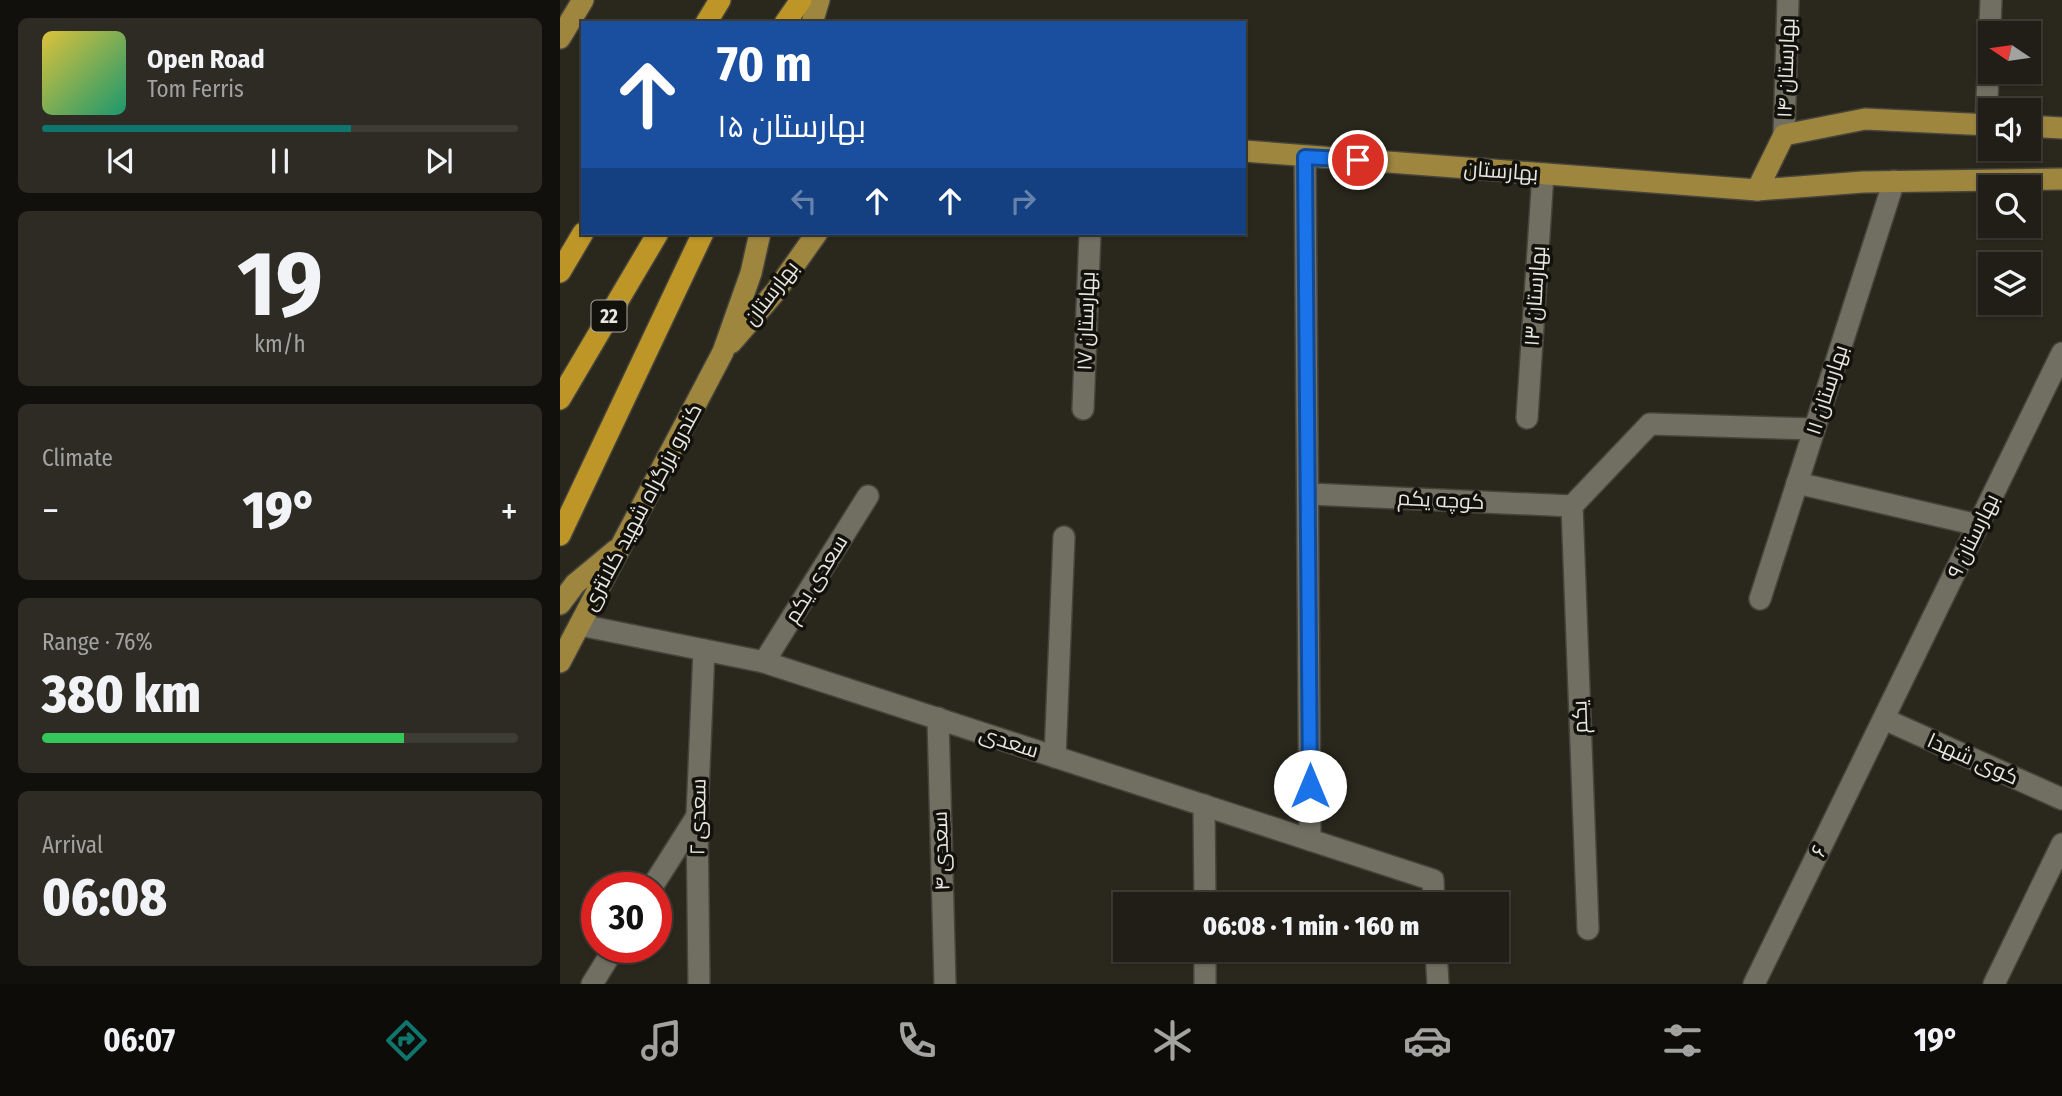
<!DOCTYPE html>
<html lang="en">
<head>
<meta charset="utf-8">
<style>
  body { margin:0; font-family:"Fira Sans Condensed",Cairo,sans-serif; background:#2d2b23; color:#f1f3f6; height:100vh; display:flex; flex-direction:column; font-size:26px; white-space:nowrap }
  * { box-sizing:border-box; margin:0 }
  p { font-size:23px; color:#a2a2a1 }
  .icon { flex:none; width:38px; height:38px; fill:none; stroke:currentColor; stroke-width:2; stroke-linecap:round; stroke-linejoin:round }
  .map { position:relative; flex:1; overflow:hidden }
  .sheet { display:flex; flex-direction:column; gap:18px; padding:18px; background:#12100c; width:560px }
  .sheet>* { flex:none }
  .top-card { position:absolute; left:21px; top:21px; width:665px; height:214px; border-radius:0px; box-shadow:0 2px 5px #0004,0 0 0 2px #3d3c35; background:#1a4fa0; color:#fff; overflow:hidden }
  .needle { width:46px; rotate:283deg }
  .fabs { position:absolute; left:1418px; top:21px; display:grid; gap:14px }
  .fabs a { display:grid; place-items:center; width:63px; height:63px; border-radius:0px; background:#201e16; box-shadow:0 2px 5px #0004,0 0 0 2px #3d3c35; font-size:35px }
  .speed { position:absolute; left:21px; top:872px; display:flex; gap:14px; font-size:35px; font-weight:700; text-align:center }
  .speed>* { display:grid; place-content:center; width:91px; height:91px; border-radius:50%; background:#201e16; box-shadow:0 2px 5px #0004,0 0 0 2px #3d3c35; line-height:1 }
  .speed .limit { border:10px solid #d22; background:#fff; color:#111 }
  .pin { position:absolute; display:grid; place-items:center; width:60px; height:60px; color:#fff; margin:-30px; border:4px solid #fff; border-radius:50%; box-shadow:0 2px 7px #0007 }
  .me { position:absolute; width:77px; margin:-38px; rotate:0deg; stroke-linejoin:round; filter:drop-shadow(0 0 5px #0008) }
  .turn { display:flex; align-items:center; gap:24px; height:147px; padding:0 21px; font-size:32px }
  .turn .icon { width:91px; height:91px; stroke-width:2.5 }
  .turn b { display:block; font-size:49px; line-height:60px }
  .lanes { display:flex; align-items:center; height:66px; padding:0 21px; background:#0003; justify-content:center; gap:35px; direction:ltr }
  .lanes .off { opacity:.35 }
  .big { font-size:52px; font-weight:800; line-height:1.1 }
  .sheet .widget { flex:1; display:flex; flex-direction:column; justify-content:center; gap:10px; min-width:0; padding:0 24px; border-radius:10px; background:#2d2b23 }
  .sheet .dial { align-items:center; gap:0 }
  .dial b { font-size:91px; line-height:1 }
  .song { display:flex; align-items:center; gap:21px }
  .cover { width:84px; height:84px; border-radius:10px; background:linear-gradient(135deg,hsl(50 70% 55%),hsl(160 70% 35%)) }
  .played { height:7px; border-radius:4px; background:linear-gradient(90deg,#0f766e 65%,#3d3c35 65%) }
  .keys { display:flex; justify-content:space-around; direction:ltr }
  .heat { display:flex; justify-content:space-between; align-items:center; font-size:38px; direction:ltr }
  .charge { height:10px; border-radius:5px; background:linear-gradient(90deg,#34c759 76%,#3d3c35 0) }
  .trip { position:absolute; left:553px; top:892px; width:396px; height:70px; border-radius:0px; background:#201e16; box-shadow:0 2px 5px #0004,0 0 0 2px #3d3c35; font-weight:800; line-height:70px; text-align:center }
  .tab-bar { display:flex; height:112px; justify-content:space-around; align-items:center; background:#0d0c09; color:#a2a2a1 }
  .tab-bar .icon { width:49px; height:49px }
  .tab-bar .selected { color:#0f766e }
  .tab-bar b { font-size:32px; color:#f1f3f6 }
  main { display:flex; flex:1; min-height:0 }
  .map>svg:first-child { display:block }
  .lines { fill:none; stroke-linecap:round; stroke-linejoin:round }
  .minor-casing { stroke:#46443b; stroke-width:24 }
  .major-casing { stroke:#46443b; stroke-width:24 }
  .highway-casing { stroke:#46443b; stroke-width:24 }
  .minor { stroke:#716e62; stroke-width:21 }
  .major { stroke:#9f863f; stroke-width:21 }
  .highway { stroke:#be9627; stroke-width:21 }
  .route-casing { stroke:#114b97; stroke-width:18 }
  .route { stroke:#1a73e8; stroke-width:12 }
  .labels { text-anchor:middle; stroke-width:7; stroke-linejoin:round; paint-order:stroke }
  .shield { fill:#12110c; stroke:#a8a6a0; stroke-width:2 }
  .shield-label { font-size:19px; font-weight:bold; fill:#e8e6df }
  .street-label { font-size:21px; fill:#e8e6df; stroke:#12110c }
</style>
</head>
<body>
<main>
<section class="sheet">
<div class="widget">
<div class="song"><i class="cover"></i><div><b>Open Road</b><p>Tom Ferris</p></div></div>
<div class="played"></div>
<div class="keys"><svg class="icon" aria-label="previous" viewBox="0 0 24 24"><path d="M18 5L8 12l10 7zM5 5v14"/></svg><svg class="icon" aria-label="pause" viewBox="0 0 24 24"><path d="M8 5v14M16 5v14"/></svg><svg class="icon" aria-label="next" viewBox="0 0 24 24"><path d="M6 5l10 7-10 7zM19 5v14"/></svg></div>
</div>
<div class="widget dial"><b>19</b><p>km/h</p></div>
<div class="widget"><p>Climate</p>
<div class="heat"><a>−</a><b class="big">19°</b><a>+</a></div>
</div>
<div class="widget"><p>Range · 76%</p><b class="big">380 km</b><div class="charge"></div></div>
<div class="widget"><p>Arrival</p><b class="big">06:08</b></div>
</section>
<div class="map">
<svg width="1502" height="984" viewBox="0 0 1502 984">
  <rect width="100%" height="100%" fill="#2a281d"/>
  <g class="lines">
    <defs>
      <g id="minor">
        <path d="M1426 124 1431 0"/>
        <path d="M1224 135 1228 0"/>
        <path d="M745 157 750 840"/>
        <path d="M523 409 530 233"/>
        <path d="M967 418 983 174"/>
        <path d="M1237 483 1418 525"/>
        <path d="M750 494 1012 506"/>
        <path d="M1012 506 1028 929"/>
        <path d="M1012 506 1090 424 1254 429"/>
        <path d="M1200 599 1334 181"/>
        <path d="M20 625 204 662 873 880 874 905"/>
        <path d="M204 662 308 496"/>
        <path d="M378 718 385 984"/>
        <path d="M1324 719 1502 799"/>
        <path d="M495 757 504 537"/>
        <path d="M644 805 645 905"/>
        <path d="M92 887 137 816"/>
        <path d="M645 950V984"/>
        <path d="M876 950 878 984"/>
        <path d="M32 984 55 947"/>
        <path d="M139 984 137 816 144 650"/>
        <path d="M1194 984 1502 353"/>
        <path d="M1434 984 1502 844"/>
      </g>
      <g id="major">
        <path d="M252 23 259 0"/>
        <path d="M0 38 23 0"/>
        <path d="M1468 126 1502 128"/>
        <path d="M684 151 1197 190 1303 182 1502 179"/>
        <path d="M1197 190 1224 135 1305 119 1430 125"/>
        <path d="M171 343 216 291 257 233"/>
        <path d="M0 604 15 584 56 550"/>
        <path d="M0 662 163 352 191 273 200 233"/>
      </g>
      <g id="highway">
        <path d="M146 23 160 0"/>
        <path d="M225 23 241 0"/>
        <path d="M0 272 23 233"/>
        <path d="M0 399 98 233"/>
        <path d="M0 535 143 233"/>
      </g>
    </defs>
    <use href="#minor" class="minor-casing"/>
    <use href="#major" class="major-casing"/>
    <use href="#highway" class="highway-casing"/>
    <use href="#minor" class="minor"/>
    <use href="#major" class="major"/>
    <use href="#highway" class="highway"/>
  </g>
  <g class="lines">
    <defs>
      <path id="route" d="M750 786 745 157 798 160"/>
    </defs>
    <use href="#route" class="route-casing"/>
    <use href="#route" class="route"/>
  </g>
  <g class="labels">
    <rect class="shield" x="31.5" y="300.5" width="35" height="31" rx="5"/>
    <g class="shield-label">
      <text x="49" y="323">22</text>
    </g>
    <g class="street-label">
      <text transform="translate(1226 68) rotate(-88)" y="7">۱۴ بهارستان</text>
      <text transform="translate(941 171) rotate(4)" y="7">بهارستان</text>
      <text transform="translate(211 293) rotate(-52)" y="7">بهارستان</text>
      <text transform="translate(975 296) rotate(-86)" y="7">۱۳ بهارستان</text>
      <text transform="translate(526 321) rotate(-88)" y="7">۱۷ بهارستان</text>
      <text transform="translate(1267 390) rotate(-72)" y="7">۱۱ بهارستان</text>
      <text transform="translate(881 500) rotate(3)" y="7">کوچه یکم</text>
      <text transform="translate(82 507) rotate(-62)" y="7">کندرو بزرگراه شهید کلانتری</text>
      <text transform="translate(1413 536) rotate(-64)" y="7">۹ بهارستان</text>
      <text transform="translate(256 579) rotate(-58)" y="7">سعدی یکم</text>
      <text transform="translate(1020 717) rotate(-92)" y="7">یکم</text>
      <text transform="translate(449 742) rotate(18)" y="7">سعدی</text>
      <text transform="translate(1413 759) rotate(24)" y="7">کوی شهدا</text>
      <text transform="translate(138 817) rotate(-89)" y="7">سعدی ۲</text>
      <text transform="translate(381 851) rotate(-92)" y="7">سعدی ۴</text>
      <text transform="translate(1259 851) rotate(-64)" y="7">۶</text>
    </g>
  </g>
</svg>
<div class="fabs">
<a><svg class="needle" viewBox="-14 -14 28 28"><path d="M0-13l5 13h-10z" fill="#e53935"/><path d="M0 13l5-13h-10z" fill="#a2a2a1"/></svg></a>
<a><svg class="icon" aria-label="sound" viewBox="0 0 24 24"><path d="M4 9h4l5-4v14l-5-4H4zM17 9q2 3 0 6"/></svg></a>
<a><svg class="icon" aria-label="search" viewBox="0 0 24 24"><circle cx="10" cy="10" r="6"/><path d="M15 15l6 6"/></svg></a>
<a><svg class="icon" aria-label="layers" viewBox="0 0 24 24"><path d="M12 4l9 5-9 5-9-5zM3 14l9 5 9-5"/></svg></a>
</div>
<div class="speed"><div class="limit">30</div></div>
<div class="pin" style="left:798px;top:160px;background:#d93025"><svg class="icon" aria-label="arrive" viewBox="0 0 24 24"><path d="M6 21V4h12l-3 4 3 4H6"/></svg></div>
<svg class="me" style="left:750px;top:786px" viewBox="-20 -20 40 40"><circle r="19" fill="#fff"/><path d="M0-13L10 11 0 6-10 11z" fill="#1a73e8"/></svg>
<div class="trip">06:08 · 1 min · 160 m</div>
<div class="top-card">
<div class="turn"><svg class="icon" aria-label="ahead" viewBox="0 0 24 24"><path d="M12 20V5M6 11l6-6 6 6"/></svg><div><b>70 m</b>۱۵ بهارستان</div></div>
<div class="lanes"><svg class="icon off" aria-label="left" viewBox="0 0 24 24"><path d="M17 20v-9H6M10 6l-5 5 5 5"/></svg><svg class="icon" aria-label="ahead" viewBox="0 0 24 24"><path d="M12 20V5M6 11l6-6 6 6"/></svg><svg class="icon" aria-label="ahead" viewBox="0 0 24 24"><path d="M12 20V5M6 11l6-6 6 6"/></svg><svg class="icon off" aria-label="right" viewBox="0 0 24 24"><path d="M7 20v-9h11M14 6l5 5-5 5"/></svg></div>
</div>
</div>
</main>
<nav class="tab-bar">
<b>06:07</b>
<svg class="icon selected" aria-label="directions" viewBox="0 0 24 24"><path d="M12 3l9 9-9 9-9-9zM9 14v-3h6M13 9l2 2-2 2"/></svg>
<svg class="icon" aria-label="music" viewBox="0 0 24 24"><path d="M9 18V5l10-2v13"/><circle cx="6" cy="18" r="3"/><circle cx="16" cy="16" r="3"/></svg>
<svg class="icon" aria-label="phone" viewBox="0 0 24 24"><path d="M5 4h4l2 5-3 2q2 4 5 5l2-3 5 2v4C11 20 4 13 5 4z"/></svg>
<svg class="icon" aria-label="climate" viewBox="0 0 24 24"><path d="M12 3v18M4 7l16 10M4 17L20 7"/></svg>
<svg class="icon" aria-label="car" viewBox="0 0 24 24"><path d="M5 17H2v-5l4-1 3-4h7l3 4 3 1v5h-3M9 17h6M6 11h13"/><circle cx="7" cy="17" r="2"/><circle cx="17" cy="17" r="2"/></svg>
<svg class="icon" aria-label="filters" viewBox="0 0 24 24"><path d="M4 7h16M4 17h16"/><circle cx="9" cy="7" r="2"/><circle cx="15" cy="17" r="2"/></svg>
<b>19°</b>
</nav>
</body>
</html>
